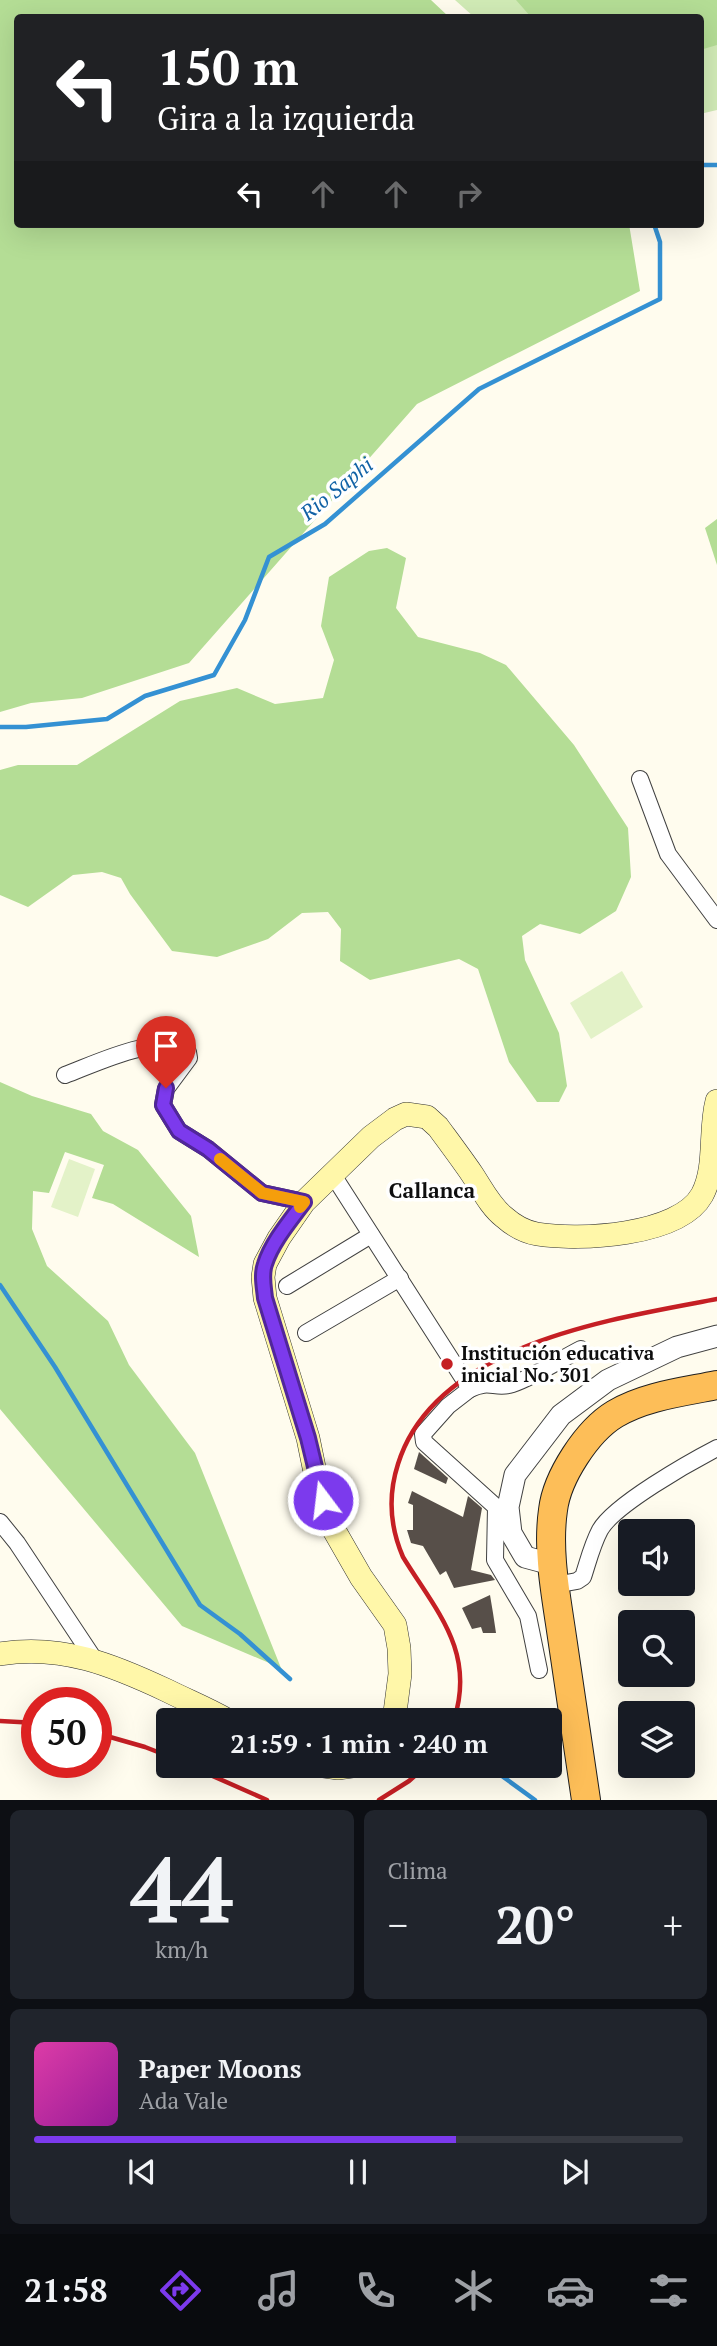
<!DOCTYPE html>
<html lang="es">
<head>
<meta charset="utf-8">
<style>
  body { margin:0; font-family:"PT Serif",serif; background:#20242c; color:#f1f3f6; height:100vh; display:flex; flex-direction:column; font-size:26px; white-space:nowrap }
  * { box-sizing:border-box; margin:0 }
  p { font-size:23px; color:#9ea1a6 }
  .icon { flex:none; width:38px; height:38px; fill:none; stroke:currentColor; stroke-width:2; stroke-linecap:round; stroke-linejoin:round }
  .map { position:relative; height:1800px; overflow:hidden }
  .side { display:flex; flex-direction:column; gap:10px; padding:10px; background:#0d0f14; flex:1 }
  .side>* { flex:none }
  .top-card { position:absolute; left:14px; top:14px; width:690px; height:214px; border-radius:7px; box-shadow:0 7px 28px #0002; background:#202124; color:#fff; overflow:hidden }
  .controls { position:absolute; left:618px; top:1519px; display:grid; gap:14px }
  .controls a { display:grid; place-items:center; width:77px; height:77px; border-radius:7px; background:#171b24; box-shadow:0 7px 28px #0002; font-size:35px }
  .speed { position:absolute; left:21px; top:1687px; display:flex; gap:14px; font-size:35px; font-weight:700; text-align:center }
  .speed>* { display:grid; place-content:center; width:91px; height:91px; border-radius:50%; background:#171b24; box-shadow:0 7px 28px #0002; line-height:1 }
  .speed .limit { border:10px solid #d22; background:#fff; color:#111 }
  .pin { position:absolute; display:grid; place-items:center; width:60px; height:60px; color:#fff; margin:-72px -30px; border-radius:50% 50% 50% 0; rotate:-45deg; box-shadow:0 0 7px #0007 }
  .pin .icon { rotate:45deg }
  .me { position:absolute; width:77px; margin:-38px; rotate:345deg; stroke-linejoin:round; filter:drop-shadow(0 0 5px #0008) }
  .turn { display:flex; align-items:center; gap:24px; height:147px; padding:0 28px; font-size:32px }
  .turn .icon { width:91px; height:91px; stroke-width:2.5 }
  .turn b { display:block; font-size:49px; line-height:60px }
  .lanes { display:flex; align-items:center; height:66px; padding:0 28px; background:#0003; justify-content:center; gap:35px; direction:ltr }
  .lanes .off { opacity:.35 }
  .big { font-size:52px; font-weight:700; line-height:1.1 }
  .side .tile { flex:1; display:flex; flex-direction:column; justify-content:center; gap:10px; min-width:0; padding:0 24px; border-radius:10px; background:#20242c }
  .side .dial { align-items:center; gap:0 }
  .dial b { font-size:91px; line-height:1 }
  .song { display:flex; align-items:center; gap:21px }
  .cover { width:84px; height:84px; border-radius:10px; background:linear-gradient(135deg,hsl(320 70% 55%),hsl(300 70% 35%)) }
  .played { height:7px; border-radius:4px; background:linear-gradient(90deg,#7c3aed 65%,#363941 65%) }
  .keys { display:flex; justify-content:space-around; direction:ltr }
  .heat { display:flex; justify-content:space-between; align-items:center; font-size:38px; direction:ltr }
  .side .tiles { flex:1; display:grid; gap:10px; grid-template-columns:1fr 1fr }
  .tile:last-child { grid-column:span 2 }
  .trip { position:absolute; left:156px; top:1708px; width:406px; height:70px; border-radius:7px; background:#171b24; box-shadow:0 7px 28px #0002; font-weight:700; line-height:70px; text-align:center }
  .tab-bar { display:flex; height:112px; justify-content:space-around; align-items:center; background:#090b0e; color:#9ea1a6 }
  .tab-bar .icon { width:49px; height:49px }
  .tab-bar .active { color:#7c3aed }
  .tab-bar b { font-size:32px; color:#f1f3f6 }
  .map>svg:first-child { display:block }
  .green { fill:#d1ebb6 }
  .forest { fill:#b4dd95 }
  .pitch { fill:#e3f2c8 }
  .lines { fill:none; stroke-linecap:round; stroke-linejoin:round }
  .stream { stroke:#3491d3; stroke-width:4.5 }
  .building { fill:#574f49 }
  .minor-casing { stroke:#414141; stroke-width:18 }
  .tertiary-casing { stroke:#414141; stroke-width:23 }
  .secondary-casing { stroke:#303030; stroke-width:24 }
  .trunk-casing { stroke:#1f1f1f; stroke-width:30 }
  .minor { stroke:#fff; stroke-width:16 }
  .tertiary { stroke:#fff; stroke-width:21 }
  .secondary { stroke:#fff7a9; stroke-width:23 }
  .trunk { stroke:#fdbe58; stroke-width:28 }
  .rail { stroke:#c51f24; stroke-width:4.5 }
  .route-casing { stroke:#51269a; stroke-width:18 }
  .route { stroke:#7c3aed; stroke-width:12 }
  .slow { stroke:#f59e0b; stroke-width:12 }
  .poi-dot { fill:#c51f24; stroke:#fff; stroke-width:2.5 }
  .labels { text-anchor:middle; stroke-width:7; stroke-linejoin:round; paint-order:stroke }
  .poi-label { font-size:19px; font-weight:bold; fill:#0e0e0e; stroke:#fff; text-anchor:start }
  .water-label { font-size:21px; font-style:italic; fill:#1162a6; stroke:#fff }
  .neighbourhood-label { font-size:21px; font-weight:bold; fill:#0e0e0e; stroke:#fff }
</style>
</head>
<body>
<div class="map">
<svg width="717" height="1800" viewBox="0 0 717 1800">
  <rect width="100%" height="100%" fill="#fffcee"/>
  <path class="green" d="M455 0H717V110L700 114V18L474 17Z"/>
  <g class="forest">
    <path d="M0 0H431L449 17 18 18V224H629L640 291 417 404 189 663 82 698 31 703 0 712Z"/>
    <path d="M516 0H717V45L700 50V18L531 17Z"/>
    <path d="M717 519V565L705 528Z"/>
    <path d="M387 548 406 558 396 608 418 637 480 653 506 665 574 745 628 828 631 877 616 911 580 934 540 924 522 936 525 960 559 1033 567 1086 559 1102H537L509 1062 478 969 459 959 370 980 340 961 341 929 328 912 302 913 268 939 217 957 172 951 130 894 121 878 102 872 73 875 28 907 0 895V770L18 765H77L180 701 237 688 275 704 323 698 334 660 321 626 329 577 369 551Z"/>
    <path d="M0 1082 32 1096 91 1114 103 1131 138 1150 191 1216 199 1257 113 1204 92 1198 104 1165 65 1152 49 1193 33 1191 32 1229 47 1266 108 1321 129 1365 195 1453 281 1668 182 1626 0 1409Z"/>
  </g>
  <g class="pitch">
    <path d="M622 971 643 1007 591 1039 570 1003Z"/>
    <path d="M69 1159 95 1169 78 1217 51 1207Z"/>
  </g>
  <g class="lines">
    <g class="stream">
      <path d="M700 165H717"/>
      <path d="M0 727H26L107 719 145 696 214 675 245 620 269 557 325 524 479 389 660 299V242L654 224"/>
      <path d="M0 1285 55 1367 200 1605 240 1634 290 1679"/>
      <path d="M462 1766 502 1776 535 1800"/>
    </g>
  </g>
  <g class="building">
    <path d="M419 1452 448 1478 446 1484 414 1469Z"/>
    <path d="M412 1491 463 1517 468 1496 482 1508 471 1570 491 1575 495 1580 454 1588 446 1571 440 1575 423 1546 411 1543 407 1530H413V1505L408 1503Z"/>
    <path d="M490 1595 493 1613 496 1633H483L481 1627 472 1629 462 1608Z"/>
  </g>
  <g class="lines">
    <defs>
      <g id="minor">
        <path d="M640 779 668 854 717 920"/>
        <path d="M65 1075C95 1064 159 1032 188 1052L189 1058 166 1089 163 1105 179 1131 208 1149 262 1193 304 1202"/>
        <path d="M333 1175 470 1389 448 1406 423 1434 424 1442 496 1507 495 1560 528 1616 539 1670"/>
        <path d="M287 1286 371 1235"/>
        <path d="M306 1333 400 1278"/>
        <path d="M470 1389C489 1380 493 1388 509 1385 527 1381 563 1358 581 1349"/>
        <path d="M0 1522 17 1543 94 1659"/>
        <path d="M555 1585 577 1581 583 1577C588 1562 592 1545 600 1530 614 1505 690 1462 717 1448"/>
      </g>
      <path id="tertiary" d="M551 1564 525 1557 511 1533 508 1507 515 1475 561 1415 608 1380 677 1347 717 1336"/>
      <g id="secondary">
        <path d="M0 1654C62 1644 113 1665 168 1691 188 1701 208 1709 227 1720"/>
        <path d="M394 1720 400 1674 399 1648 395 1625 361 1577 330 1523 316 1477 308 1438 265 1298 263 1277 265 1264 279 1238 304 1202 371 1137 395 1119 406 1114 427 1117 438 1127C449 1142 461 1158 472 1174 482 1189 490 1206 504 1217 513 1225 525 1232 537 1234 579 1241 679 1236 702 1195 717 1167 709 1131 717 1101"/>
        <path d="M324 1766 338 1768 352 1766"/>
      </g>
      <path id="trunk" d="M586 1800C578 1746 570 1691 562 1637 556 1595 547 1552 553 1510 557 1477 587 1431 615 1414 645 1396 683 1392 717 1385"/>
    </defs>
    <use href="#minor" class="minor-casing"/>
    <use href="#tertiary" class="tertiary-casing"/>
    <use href="#secondary" class="secondary-casing"/>
    <use href="#trunk" class="trunk-casing"/>
    <use href="#minor" class="minor"/>
    <use href="#tertiary" class="tertiary"/>
    <use href="#secondary" class="secondary"/>
    <use href="#trunk" class="trunk"/>
    <g class="rail">
      <path d="M454 1720C476 1651 436 1611 403 1557 390 1527 388 1495 398 1464 435 1344 612 1319 717 1299"/>
      <path d="M0 1721 37 1723"/>
      <path d="M96 1733 145 1747 168 1756"/>
      <path d="M190 1766 267 1800"/>
      <path d="M379 1800 409 1781 426 1766"/>
    </g>
  </g>
  <g class="lines">
    <defs>
      <path id="route" d="M166 1088 163 1105 179 1131 208 1149 262 1193 304 1202C290 1221 272 1242 265 1264 261 1275 264 1287 265 1298L308 1438 323 1500"/>
    </defs>
    <use href="#route" class="route-casing"/>
    <use href="#route" class="route"/>
    <path class="slow" d="M220 1159 262 1193 304 1202 300 1207"/>
  </g>
  <circle class="poi-dot" cx="447" cy="1364" r="7"/>
  <g class="labels">
    <g class="poi-label">
      <text x="461" y="1360">Institución educativa<tspan x="461" dy="22">inicial No. 301</tspan></text>
    </g>
    <g class="water-label">
      <text transform="translate(337 489) rotate(-39)" y="7">Rio Saphi</text>
    </g>
    <g class="neighbourhood-label">
      <text x="432" y="1198">Callanca</text>
    </g>
  </g>
</svg>
<div class="controls">
<a><svg class="icon" aria-label="sound" viewBox="0 0 24 24"><path d="M4 9h4l5-4v14l-5-4H4zM17 9q2 3 0 6"/></svg></a>
<a><svg class="icon" aria-label="search" viewBox="0 0 24 24"><circle cx="10" cy="10" r="6"/><path d="M15 15l6 6"/></svg></a>
<a><svg class="icon" aria-label="layers" viewBox="0 0 24 24"><path d="M12 4l9 5-9 5-9-5zM3 14l9 5 9-5"/></svg></a>
</div>
<div class="speed"><div class="limit">50</div></div>
<div class="pin" style="left:166px;top:1088px;background:#d93025"><svg class="icon" aria-label="arrive" viewBox="0 0 24 24"><path d="M6 21V4h12l-3 4 3 4H6"/></svg></div>
<svg class="me" style="left:323px;top:1500px" viewBox="-20 -20 40 40"><circle r="17" fill="#7c3aed" stroke="#fff" stroke-width="3"/><path d="M0-11L8 9 0 5-8 9z" fill="#fff"/></svg>
<div class="trip">21:59 · 1 min · 240 m</div>
<div class="top-card">
<div class="turn"><svg class="icon" aria-label="left" viewBox="0 0 24 24"><path d="M17 20v-9H6M10 6l-5 5 5 5"/></svg><div><b>150 m</b>Gira a la izquierda</div></div>
<div class="lanes"><svg class="icon" aria-label="left" viewBox="0 0 24 24"><path d="M17 20v-9H6M10 6l-5 5 5 5"/></svg><svg class="icon off" aria-label="ahead" viewBox="0 0 24 24"><path d="M12 20V5M6 11l6-6 6 6"/></svg><svg class="icon off" aria-label="ahead" viewBox="0 0 24 24"><path d="M12 20V5M6 11l6-6 6 6"/></svg><svg class="icon off" aria-label="right" viewBox="0 0 24 24"><path d="M7 20v-9h11M14 6l5 5-5 5"/></svg></div>
</div>
</div>
<section class="side">
<div class="tiles">
<div class="tile dial"><b>44</b><p>km/h</p></div>
<div class="tile"><p>Clima</p>
<div class="heat"><a>−</a><b class="big">20°</b><a>+</a></div>
</div>
<div class="tile">
<div class="song"><i class="cover"></i><div><b>Paper Moons</b><p>Ada Vale</p></div></div>
<div class="played"></div>
<div class="keys"><svg class="icon" aria-label="previous" viewBox="0 0 24 24"><path d="M18 5L8 12l10 7zM5 5v14"/></svg><svg class="icon" aria-label="pause" viewBox="0 0 24 24"><path d="M8 5v14M16 5v14"/></svg><svg class="icon" aria-label="next" viewBox="0 0 24 24"><path d="M6 5l10 7-10 7zM19 5v14"/></svg></div>
</div>
</div>
</section>
<nav class="tab-bar">
<b>21:58</b>
<svg class="icon active" aria-label="directions" viewBox="0 0 24 24"><path d="M12 3l9 9-9 9-9-9zM9 14v-3h6M13 9l2 2-2 2"/></svg>
<svg class="icon" aria-label="music" viewBox="0 0 24 24"><path d="M9 18V5l10-2v13"/><circle cx="6" cy="18" r="3"/><circle cx="16" cy="16" r="3"/></svg>
<svg class="icon" aria-label="phone" viewBox="0 0 24 24"><path d="M5 4h4l2 5-3 2q2 4 5 5l2-3 5 2v4C11 20 4 13 5 4z"/></svg>
<svg class="icon" aria-label="climate" viewBox="0 0 24 24"><path d="M12 3v18M4 7l16 10M4 17L20 7"/></svg>
<svg class="icon" aria-label="car" viewBox="0 0 24 24"><path d="M5 17H2v-5l4-1 3-4h7l3 4 3 1v5h-3M9 17h6M6 11h13"/><circle cx="7" cy="17" r="2"/><circle cx="17" cy="17" r="2"/></svg>
<svg class="icon" aria-label="filters" viewBox="0 0 24 24"><path d="M4 7h16M4 17h16"/><circle cx="9" cy="7" r="2"/><circle cx="15" cy="17" r="2"/></svg>
</nav>
</body>
</html>
